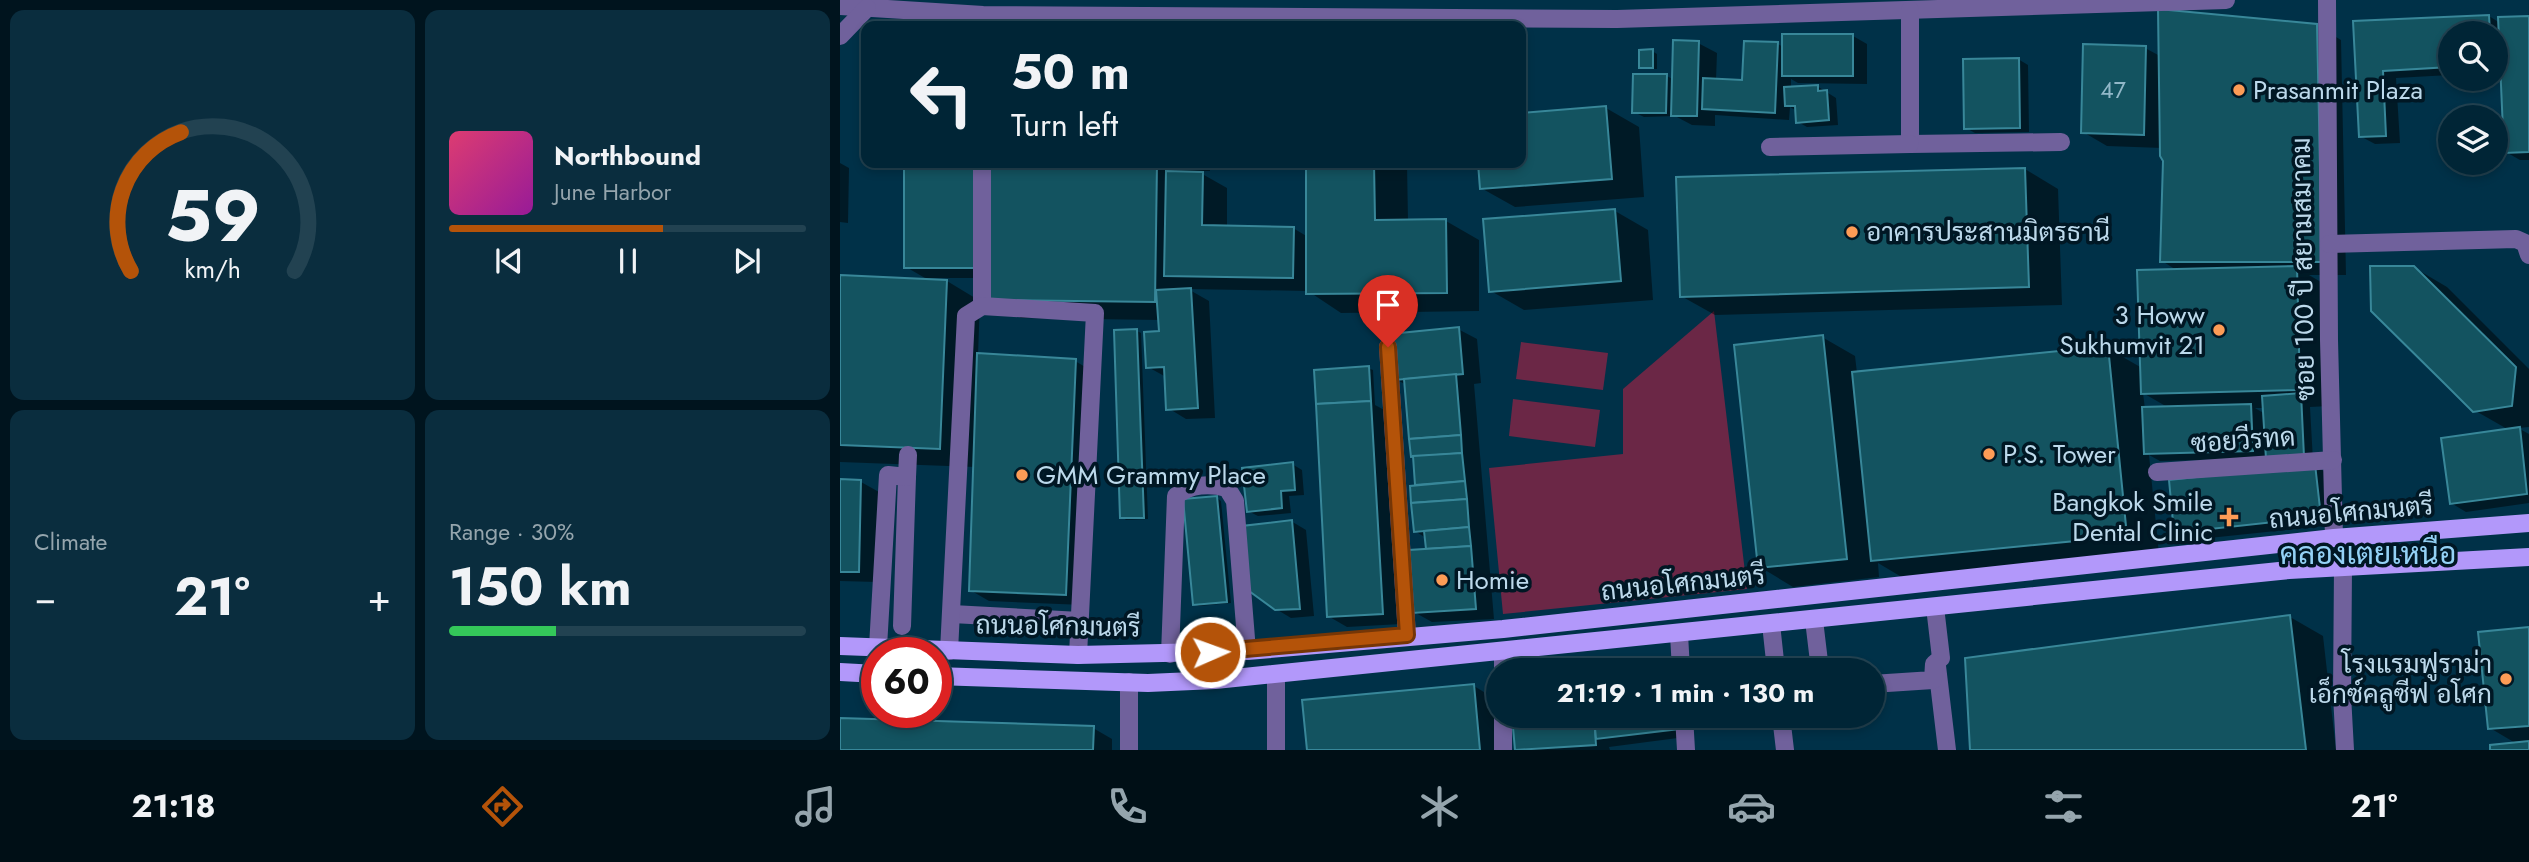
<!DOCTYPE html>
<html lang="en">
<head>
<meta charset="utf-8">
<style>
  body { margin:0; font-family:Jost,Sarabun,sans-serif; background:#0a2d3e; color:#f1f3f6; height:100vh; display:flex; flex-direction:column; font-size:26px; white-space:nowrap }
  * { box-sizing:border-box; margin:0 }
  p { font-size:23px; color:#95a5ad }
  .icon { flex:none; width:38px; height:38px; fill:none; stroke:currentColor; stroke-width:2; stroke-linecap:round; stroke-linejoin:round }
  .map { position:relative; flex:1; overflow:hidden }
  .drawer { display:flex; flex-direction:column; gap:10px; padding:10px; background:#00141e; width:840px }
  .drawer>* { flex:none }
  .banner { position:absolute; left:21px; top:21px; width:665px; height:147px; border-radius:14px; box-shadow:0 4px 10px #0003,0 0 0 2px #224251; background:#002536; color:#f1f3f6; overflow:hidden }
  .buttons { position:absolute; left:1598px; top:21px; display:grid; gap:14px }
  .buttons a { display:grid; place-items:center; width:70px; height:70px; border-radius:50%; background:#002536; box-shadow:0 4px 10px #0003,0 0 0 2px #224251; font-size:35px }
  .speed { position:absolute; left:21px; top:637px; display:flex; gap:14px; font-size:35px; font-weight:700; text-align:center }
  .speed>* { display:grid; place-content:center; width:91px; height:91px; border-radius:50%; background:#002536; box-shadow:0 4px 10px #0003,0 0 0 2px #224251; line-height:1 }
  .speed .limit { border:10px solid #d22; background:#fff; color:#111 }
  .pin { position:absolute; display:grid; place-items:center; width:60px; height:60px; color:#fff; margin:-72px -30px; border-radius:50% 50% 50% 0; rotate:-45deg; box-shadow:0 0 7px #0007 }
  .pin .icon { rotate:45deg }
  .me { position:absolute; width:77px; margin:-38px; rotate:88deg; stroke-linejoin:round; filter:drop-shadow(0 0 5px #0008) }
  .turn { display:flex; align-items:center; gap:24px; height:147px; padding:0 35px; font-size:32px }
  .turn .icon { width:91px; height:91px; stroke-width:2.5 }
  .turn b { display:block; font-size:49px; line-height:60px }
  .big { font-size:52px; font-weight:700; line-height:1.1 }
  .drawer .widget { flex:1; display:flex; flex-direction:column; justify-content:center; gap:10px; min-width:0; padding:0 24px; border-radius:14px; background:#0a2d3e }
  .drawer .dial { align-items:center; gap:0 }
  .dial svg { height:182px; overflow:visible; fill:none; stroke:#224251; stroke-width:7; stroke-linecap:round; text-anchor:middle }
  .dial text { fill:#f1f3f6; stroke:none }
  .song { display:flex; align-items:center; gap:21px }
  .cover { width:84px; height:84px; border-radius:10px; background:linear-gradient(135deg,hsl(340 70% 55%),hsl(300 70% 35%)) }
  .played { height:7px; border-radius:4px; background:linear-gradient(90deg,#b45309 60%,#224251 60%) }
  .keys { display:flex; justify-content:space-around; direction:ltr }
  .heat { display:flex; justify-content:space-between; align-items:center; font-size:38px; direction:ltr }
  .charge { height:10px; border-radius:5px; background:linear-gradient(90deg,#34c759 30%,#224251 0) }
  .drawer .tiles { flex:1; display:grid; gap:10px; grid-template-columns:repeat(2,1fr) }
  .trip { position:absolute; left:646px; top:658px; width:399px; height:70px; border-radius:35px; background:#002536; box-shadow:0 4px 10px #0003,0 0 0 2px #224251; font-weight:700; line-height:70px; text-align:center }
  .dock { display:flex; height:112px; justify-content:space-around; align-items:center; background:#000f16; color:#95a5ad }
  .dock .icon { width:49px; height:49px }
  .dock .selected { color:#b45309 }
  .dock b { font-size:32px; color:#f1f3f6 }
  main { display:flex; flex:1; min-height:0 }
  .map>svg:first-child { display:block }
  .green { fill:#6b2746 }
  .shadow { fill:#0007; fill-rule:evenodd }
  .building { fill:#135360; stroke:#388799; stroke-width:2 }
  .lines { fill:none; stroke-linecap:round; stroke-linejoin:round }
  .minor { stroke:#70619c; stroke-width:18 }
  .major { stroke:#b298fa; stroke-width:18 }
  .route-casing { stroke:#753606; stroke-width:18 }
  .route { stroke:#b45309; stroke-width:12 }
  .poi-dot { fill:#fd9c56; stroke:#001724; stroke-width:2.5 }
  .labels { text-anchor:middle; stroke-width:7; stroke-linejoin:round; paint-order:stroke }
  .number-label { font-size:23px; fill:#92b8c8 }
  .poi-label { font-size:26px; fill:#bcd9eb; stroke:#001724; text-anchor:start }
  .street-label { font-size:26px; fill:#bcd9eb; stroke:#001724 }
  .quarter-label { font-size:30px; fill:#94d2f6; stroke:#001724 }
</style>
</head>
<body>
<main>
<section class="drawer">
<div class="tiles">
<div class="widget dial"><svg viewBox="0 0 100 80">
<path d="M14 69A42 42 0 1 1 86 69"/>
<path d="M14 69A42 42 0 0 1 36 8" stroke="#b45309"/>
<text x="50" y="56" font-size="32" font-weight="700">59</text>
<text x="50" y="72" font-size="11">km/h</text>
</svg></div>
<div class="widget">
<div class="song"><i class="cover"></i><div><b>Northbound</b><p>June Harbor</p></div></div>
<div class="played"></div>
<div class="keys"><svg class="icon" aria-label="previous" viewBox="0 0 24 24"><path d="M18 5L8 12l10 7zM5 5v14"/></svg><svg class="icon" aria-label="pause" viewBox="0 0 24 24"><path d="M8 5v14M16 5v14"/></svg><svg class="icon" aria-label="next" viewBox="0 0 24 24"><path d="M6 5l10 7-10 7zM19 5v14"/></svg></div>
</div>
<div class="widget"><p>Climate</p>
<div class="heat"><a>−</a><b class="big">21°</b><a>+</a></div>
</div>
<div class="widget"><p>Range · 30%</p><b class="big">150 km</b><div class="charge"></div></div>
</div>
</section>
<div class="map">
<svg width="1689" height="750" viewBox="0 0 1689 750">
  <rect width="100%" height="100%" fill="#003148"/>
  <g class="green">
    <path d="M874 311 907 589 663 614 649 468 783 454V389Z"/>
    <path d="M681 342 768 353 763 390 676 379Z"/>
    <path d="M673 399 760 410 755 447 669 436Z"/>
  </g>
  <g class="shadow">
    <path d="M1649 16 1660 23 1689 18V160H1680L1666 152 1662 73H1656V33H1610V75L1556 78 1560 143 1535 144 1520 136 1515 23Z"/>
    <path d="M1476 25 1501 40 1506 275H1469L1486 285 1489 406 1470 407 1473 461 1428 458 1320 461 1309 455 1319 554 1065 579 1038 563 1039 577 953 587 920 567 982 337 1015 356 1017 373 1267 348 1302 368 1338 271 1322 261 1325 161 1322 148 1267 146 1243 132 1305 48 1320 56ZM1303 393 1329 408 1305 409ZM1415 408H1425V414Z"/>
    <path d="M1013 36 1027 44V84L958 83 951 79V88L977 86 996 98 998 125 967 127 958 122 957 111 950 107 949 120 875 115V126L852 125 835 116 804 117 794 112 827 76 834 80 858 43 877 53 876 80 904 82 938 44 943 47Z"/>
    <path d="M812 51 817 54V69H805L801 67Z"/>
    <path d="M1178 59 1188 65 1189 132 1135 133 1126 128Z"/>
    <path d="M766 108 799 127 804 197 675 207 641 188 640 163H681V115Z"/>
    <path d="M0 163 9 168 8 223 0 222Z"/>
    <path d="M66 163H370V171H357L387 188V227L453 228 468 237 467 163H567L568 221H606L639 240V311L501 313 468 291 348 289 369 301 375 418 346 419 328 408 326 377 308 367 320 333V320L181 318 148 299V278H85L66 267Z"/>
    <path d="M1185 169 1218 189 1222 305 875 315 841 296Z"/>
    <path d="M775 211 808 230 813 300 684 310 651 291Z"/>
    <path d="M1573 267 1607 287 1689 369V427L1678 428 1689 434V503L1626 512 1611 503 1669 430 1634 410Z"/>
    <path d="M0 277 107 281 140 301 138 355 235 361 254 372 244 605 149 601 130 590 135 467 0 462Z"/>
    <path d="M618 329 637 339 641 383 634 384 654 619 592 622 574 612 588 551 586 538 575 531 577 487 566 385 556 379Z"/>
    <path d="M297 331 301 333 308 519 286 520 282 517Z"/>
    <path d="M528 368 533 370 535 405 550 413 561 624 507 627 488 616Z"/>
    <path d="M452 464 462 470 464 495 449 496 451 513 418 516 408 511Z"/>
    <path d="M1475 466 1489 474 1494 525 1350 540 1336 532Z"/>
    <path d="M0 481 21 482 39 492 37 582 0 581Z"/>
    <path d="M377 498 381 501 391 603 359 606 354 604Z"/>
    <path d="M451 521 466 530 474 616 451 618 436 609Z"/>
    <path d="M1450 617 1483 636 1496 750H1132Z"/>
    <path d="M1689 629V750H1652L1677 744 1650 728Z"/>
    <path d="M634 686 652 697 657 750H469Z"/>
    <path d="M673 716H852L853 736 769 747 770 750H676Z"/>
    <path d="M0 719 253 728 272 739V750H0Z"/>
  </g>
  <g class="building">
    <path d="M1318 9 1477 24 1482 262H1320L1323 161 1320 156Z"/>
    <path d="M1649 15 1650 33H1610V67L1543 71 1546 136 1519 137 1513 21Z"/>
    <path d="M1689 16V152L1664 153 1658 17Z"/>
    <rect x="942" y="34" width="71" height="42"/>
    <path d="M833 40 859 41 857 116H831Z"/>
    <path d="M904 41 938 42 935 113 862 109 863 78 902 80Z"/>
    <path d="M1243 44 1306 46 1304 135 1241 133Z"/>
    <path d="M813 49V68H799V50Z"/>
    <path d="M1179 58 1180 128 1124 129 1123 59Z"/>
    <path d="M793 74H827L826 113H792Z"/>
    <path d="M978 85V91L987 90 989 120 956 123 955 106H945L944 87Z"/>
    <path d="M766 106 772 179 640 189 638 163H681V113Z"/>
    <path d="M64 163H139L138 268H64Z"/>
    <path d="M148 163H317L315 302 146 300Z"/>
    <path d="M318 163H366V169L318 168Z"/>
    <path d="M466 163H534L535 220 606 219 607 293 466 294Z"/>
    <path d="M1185 168 1189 287 840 297 836 177Z"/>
    <path d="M326 171 363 172 362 225 454 227 453 278 324 276Z"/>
    <path d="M775 209 781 281 649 292 643 219Z"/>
    <path d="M1457 266 1460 390 1301 394 1297 270Z"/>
    <path d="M1530 266H1574L1676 367 1672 406 1633 412 1605 384 1531 311Z"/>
    <path d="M0 275 107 280 100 449 0 445Z"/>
    <path d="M351 288 358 408 326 410 324 367 306 368 304 332 319 331 316 290Z"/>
    <path d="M619 327 623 374 555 380 550 334Z"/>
    <path d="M297 329 304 518H280L274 330Z"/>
    <path d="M983 335 1007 559 918 568 894 345Z"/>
    <path d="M1268 346 1287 536 1031 561 1012 372Z"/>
    <path d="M137 353 236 359 226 595 129 591Z"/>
    <path d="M529 366 531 401 476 404 474 370Z"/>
    <path d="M616 374 621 435 569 439 564 379Z"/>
    <path d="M1461 393 1464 457 1426 459 1422 396Z"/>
    <path d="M531 401 543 614 487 617 476 404Z"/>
    <path d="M1411 404 1413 451 1304 454 1302 407Z"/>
    <path d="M1680 427 1687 494 1610 504 1601 438Z"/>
    <path d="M621 435 622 453 571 457 569 439Z"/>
    <path d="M622 453 625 481 575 485 573 456Z"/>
    <path d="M453 462 455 490 441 491 442 508 407 512 402 468Z"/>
    <path d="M1475 464 1481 517 1334 533 1329 480Z"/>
    <path d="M0 479 21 480 19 572H0Z"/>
    <path d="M625 481 627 499 571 503 570 486Z"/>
    <path d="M377 496 387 602 353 605 343 499Z"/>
    <path d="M627 499 629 527 574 532 571 503Z"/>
    <path d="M452 520 460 609 435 610 409 591 402 526Z"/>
    <path d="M629 527 631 546 586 549 584 531Z"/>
    <path d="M631 546 636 609 572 613 569 550Z"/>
    <path d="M1450 615 1466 750H1130L1125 658Z"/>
    <path d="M1689 627V726L1648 729 1638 632Z"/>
    <path d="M834 661 835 670H750V669Z"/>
    <path d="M634 684 640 750H467L462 700Z"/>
    <path d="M672 716H754L756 745 675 750Z"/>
    <path d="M754 716H838L839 729 756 739Z"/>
    <path d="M0 718 254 726 253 750H0Z"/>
    <path d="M1689 741V750H1650V745Z"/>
  </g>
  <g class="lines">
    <g class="minor">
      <path d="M1487 0 1489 340 1494 538"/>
      <path d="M0 6 143 15 777 19 1386 0"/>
      <path d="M1070 10V144L1221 142"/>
      <path d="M0 36 27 8"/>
      <path d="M930 147 1070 144"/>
      <path d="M1489 244 1676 239 1685 243 1689 255"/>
      <path d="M142 306V163"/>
      <path d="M548 347 567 635"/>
      <path d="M1317 472 1493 460"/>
      <path d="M1503 567 1502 695 1505 750"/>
      <path d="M112 614 240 621"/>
      <path d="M974 620 980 670"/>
      <path d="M931 624 936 670"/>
      <path d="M62 626 67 477"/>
      <path d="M839 634 841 670"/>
      <path d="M38 647 48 475 67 477 68 455"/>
      <path d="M109 651 126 316 142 306 255 313 238 655"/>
      <path d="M663 653V670"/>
      <path d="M330 654 336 496C350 484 370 483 387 488L395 501 407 651"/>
      <path d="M1097 666 1107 750"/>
      <path d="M436 674V750"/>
      <path d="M289 682V750"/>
      <path d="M1032 684 1093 680 1094 664 1101 658 1095 607"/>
      <path d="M663 716V750"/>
      <path d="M844 716 846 750"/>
      <path d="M941 716 945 750"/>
    </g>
    <g class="major">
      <path d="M0 646 238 655 407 651 663 629 1494 538 1689 523"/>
      <path d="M0 672 37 674"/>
      <path d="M96 676 308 683 375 680 1449 570 1689 557"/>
    </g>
  </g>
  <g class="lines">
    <defs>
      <path id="route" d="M370 652 567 635 548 347"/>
    </defs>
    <use href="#route" class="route-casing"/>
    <use href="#route" class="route"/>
  </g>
  <g class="poi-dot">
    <circle cx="1399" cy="90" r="7"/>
    <circle cx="1012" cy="232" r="7"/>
    <circle cx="1379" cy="330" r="7"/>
    <circle cx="1149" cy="454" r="7"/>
    <circle cx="182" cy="475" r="7"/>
    <path d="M1385.5 506.5h7v7h7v7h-7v7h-7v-7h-7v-7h7z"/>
    <circle cx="602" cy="580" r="7"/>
    <circle cx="1666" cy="679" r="7"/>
  </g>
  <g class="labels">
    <g class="number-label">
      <text x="1273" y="98">47</text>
    </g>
    <g class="poi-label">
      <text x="1413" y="99">Prasanmit Plaza</text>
      <text x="1026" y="241">อาคารประสานมิตรธานี</text>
      <text x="1365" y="324" text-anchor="end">3 Howw<tspan x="1365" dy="30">Sukhumvit 21</tspan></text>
      <text x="1163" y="463">P.S. Tower</text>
      <text x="196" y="484">GMM Grammy Place</text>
      <text x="1373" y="511" text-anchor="end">Bangkok Smile<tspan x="1373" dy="30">Dental Clinic</tspan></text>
      <text x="616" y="589">Homie</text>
      <text x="1652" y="673" text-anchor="end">โรงแรมฟูราม่า<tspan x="1652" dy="30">เอ็กซ์คลูซีฟ อโศก</tspan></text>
    </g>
    <g class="street-label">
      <text transform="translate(1463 269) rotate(-91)" y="9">ซอย 100 ปี สยามสมาคม</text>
      <text transform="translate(1403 440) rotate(-4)" y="9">ซอยวีรทด</text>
      <text transform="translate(1511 512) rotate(-5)" y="9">ถนนอโศกมนตรี</text>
      <text transform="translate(843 583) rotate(-6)" y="9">ถนนอโศกมนตรี</text>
      <text transform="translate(218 626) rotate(1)" y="9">ถนนอโศกมนตรี</text>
    </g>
    <g class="quarter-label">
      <text x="1528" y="564">คลองเตยเหนือ</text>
    </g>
  </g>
</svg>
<div class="buttons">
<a><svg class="icon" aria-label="search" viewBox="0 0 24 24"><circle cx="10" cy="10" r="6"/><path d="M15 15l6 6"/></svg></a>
<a><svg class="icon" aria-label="layers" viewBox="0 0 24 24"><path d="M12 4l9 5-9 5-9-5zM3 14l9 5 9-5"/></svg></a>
</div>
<div class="speed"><div class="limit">60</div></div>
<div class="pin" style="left:548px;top:347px;background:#d93025"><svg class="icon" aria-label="arrive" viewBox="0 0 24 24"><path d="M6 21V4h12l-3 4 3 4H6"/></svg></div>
<svg class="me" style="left:370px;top:652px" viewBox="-20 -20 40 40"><circle r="17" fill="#b45309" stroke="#fff" stroke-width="3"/><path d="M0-11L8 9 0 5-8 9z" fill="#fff"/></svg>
<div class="trip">21:19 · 1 min · 130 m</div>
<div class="banner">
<div class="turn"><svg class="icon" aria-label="left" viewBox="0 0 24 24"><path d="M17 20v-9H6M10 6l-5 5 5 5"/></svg><div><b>50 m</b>Turn left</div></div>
</div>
</div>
</main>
<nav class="dock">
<b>21:18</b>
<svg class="icon selected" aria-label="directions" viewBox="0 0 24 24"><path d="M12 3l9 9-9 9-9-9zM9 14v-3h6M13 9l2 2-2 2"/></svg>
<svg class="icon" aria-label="music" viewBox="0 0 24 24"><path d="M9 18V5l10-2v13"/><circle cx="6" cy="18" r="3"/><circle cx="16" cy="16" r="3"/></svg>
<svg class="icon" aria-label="phone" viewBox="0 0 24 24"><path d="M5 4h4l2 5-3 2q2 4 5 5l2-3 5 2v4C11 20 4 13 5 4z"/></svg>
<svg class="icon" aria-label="climate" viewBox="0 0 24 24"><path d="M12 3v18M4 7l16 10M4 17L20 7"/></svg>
<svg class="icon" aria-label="car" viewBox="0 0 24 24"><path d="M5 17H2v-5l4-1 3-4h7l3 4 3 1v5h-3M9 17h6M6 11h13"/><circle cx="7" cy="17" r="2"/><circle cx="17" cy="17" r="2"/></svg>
<svg class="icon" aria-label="filters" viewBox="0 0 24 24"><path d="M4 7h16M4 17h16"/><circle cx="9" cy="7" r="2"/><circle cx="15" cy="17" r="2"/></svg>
<b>21°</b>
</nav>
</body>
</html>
